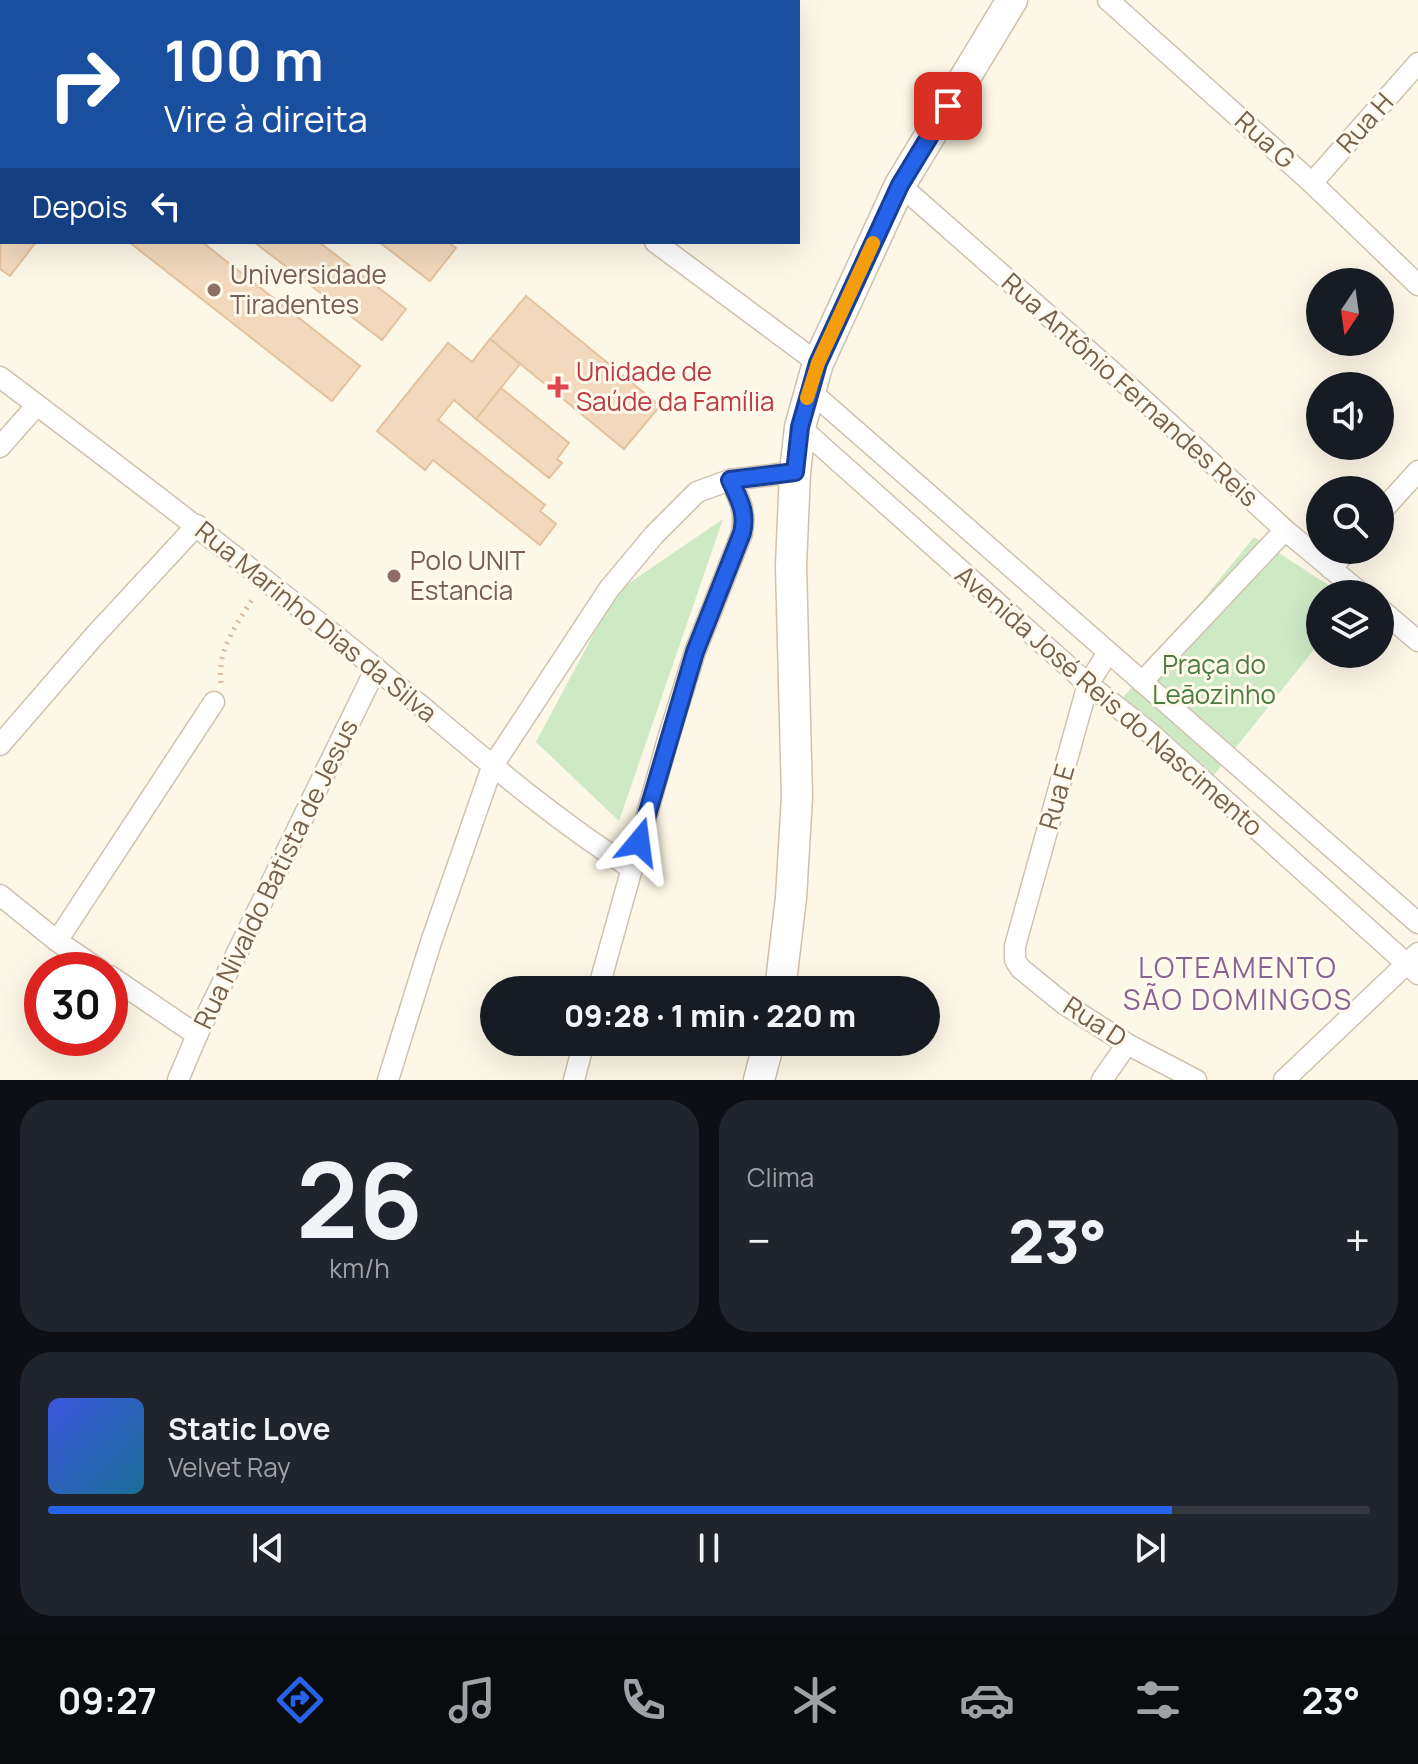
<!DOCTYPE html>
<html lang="pt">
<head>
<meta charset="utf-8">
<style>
  body { margin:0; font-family:Manrope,sans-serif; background:#20242c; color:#f1f3f6; height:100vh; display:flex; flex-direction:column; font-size:30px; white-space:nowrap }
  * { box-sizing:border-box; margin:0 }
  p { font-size:26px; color:#9ea1a6 }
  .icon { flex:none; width:44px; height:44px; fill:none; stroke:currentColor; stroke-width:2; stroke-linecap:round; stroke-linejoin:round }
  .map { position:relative; height:1080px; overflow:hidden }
  .details { display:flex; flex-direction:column; gap:20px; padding:20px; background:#0d0f14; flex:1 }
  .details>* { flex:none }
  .hud { position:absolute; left:0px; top:0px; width:800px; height:244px; box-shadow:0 8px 32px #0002; background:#1a4fa0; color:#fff; overflow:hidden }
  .needle { width:52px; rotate:193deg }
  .controls { position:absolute; left:1306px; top:268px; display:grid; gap:16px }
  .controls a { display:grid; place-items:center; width:88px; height:88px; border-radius:50%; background:#171b24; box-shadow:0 8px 32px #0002; font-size:40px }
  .speed { position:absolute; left:24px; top:952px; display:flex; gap:16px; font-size:40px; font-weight:700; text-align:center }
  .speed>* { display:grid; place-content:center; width:104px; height:104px; border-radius:50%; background:#171b24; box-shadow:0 8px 32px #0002; line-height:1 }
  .speed .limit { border:12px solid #d22; background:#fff; color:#111 }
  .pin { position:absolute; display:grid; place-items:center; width:68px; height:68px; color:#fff; margin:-34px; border-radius:16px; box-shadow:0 4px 12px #0006 }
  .me { position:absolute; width:88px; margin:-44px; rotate:16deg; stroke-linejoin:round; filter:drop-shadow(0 0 6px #0008) }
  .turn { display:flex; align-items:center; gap:28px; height:168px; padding:0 32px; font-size:36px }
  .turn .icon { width:104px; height:104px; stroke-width:2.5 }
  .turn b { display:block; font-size:56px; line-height:68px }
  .then { display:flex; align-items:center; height:76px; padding:0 32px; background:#0003; gap:16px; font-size:30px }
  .big { font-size:60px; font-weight:800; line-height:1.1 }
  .details .tile { flex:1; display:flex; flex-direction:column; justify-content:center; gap:12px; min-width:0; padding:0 28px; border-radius:32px; background:#20242c }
  .details .dial { align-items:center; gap:0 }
  .dial b { font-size:104px; line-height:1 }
  .song { display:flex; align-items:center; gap:24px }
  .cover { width:96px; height:96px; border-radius:12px; background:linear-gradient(135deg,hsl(230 70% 55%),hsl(200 70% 35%)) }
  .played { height:8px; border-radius:4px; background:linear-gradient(90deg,#2563eb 85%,#363941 85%) }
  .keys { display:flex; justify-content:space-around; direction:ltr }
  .heat { display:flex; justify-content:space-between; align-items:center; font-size:44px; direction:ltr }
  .details .tiles { flex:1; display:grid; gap:20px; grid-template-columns:1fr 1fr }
  .tile:last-child { grid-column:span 2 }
  .trip { position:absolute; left:480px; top:976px; width:460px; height:80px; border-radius:40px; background:#171b24; box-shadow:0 8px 32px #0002; font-weight:800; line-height:80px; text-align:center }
  .tabs { display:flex; height:128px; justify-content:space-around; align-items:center; background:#090b0e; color:#9ea1a6 }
  .tabs .icon { width:56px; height:56px }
  .tabs .current { color:#2563eb }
  .tabs b { font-size:36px; color:#f1f3f6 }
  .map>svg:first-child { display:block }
  .green { fill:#ceeac4 }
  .building { fill:#f2d9be; stroke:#e4c29e; stroke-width:2 }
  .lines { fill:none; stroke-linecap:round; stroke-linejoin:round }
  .lane-casing { stroke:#d0c2af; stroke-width:13 }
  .street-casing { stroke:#d0c2af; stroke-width:23 }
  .secondary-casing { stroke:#d1c1a9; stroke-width:33 }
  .path { stroke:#d7bda0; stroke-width:5; stroke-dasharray:2 6; stroke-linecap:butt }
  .lane { stroke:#fff; stroke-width:10 }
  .street { stroke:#fff; stroke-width:20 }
  .secondary { stroke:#fff; stroke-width:30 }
  .route-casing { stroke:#184099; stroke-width:20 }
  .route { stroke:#2563eb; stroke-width:14 }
  .slow { stroke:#f59e0b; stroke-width:14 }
  .education-dot { fill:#8d6e63; stroke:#fffaec; stroke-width:3 }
  .health-dot { fill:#e0444e; stroke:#fffaec; stroke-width:3 }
  .labels { text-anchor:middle; stroke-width:6; stroke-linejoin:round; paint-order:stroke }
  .street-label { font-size:26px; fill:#76604b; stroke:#fffaec }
  .education-label { font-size:26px; fill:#785e54; stroke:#fffaec; text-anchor:start }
  .health-label { font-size:26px; fill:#be3a42; stroke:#fffaec; text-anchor:start }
  .park-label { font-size:26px; fill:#4c7b42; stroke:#fffaec }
  .neighbourhood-label { font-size:28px; letter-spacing:2px; fill:#896292; stroke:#fffaec }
</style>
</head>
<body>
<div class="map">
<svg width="1418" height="1080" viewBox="0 0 1418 1080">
  <rect width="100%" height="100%" fill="#fcf7e6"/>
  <g class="green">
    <path d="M723 519 619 821 536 742 616 592Z"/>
    <path d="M1254 537 1342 594H1320V642L1210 780 1122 699Z"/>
  </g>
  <g class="building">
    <path d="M2 194V242H36L10 276 0 269Z"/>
    <path d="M129 242H202L360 366 332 401Z"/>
    <path d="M254 242H319L406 309 382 340Z"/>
    <path d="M379 242H448L456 248 430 281Z"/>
    <path d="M526 296 660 406 624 449 490 339Z"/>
    <path d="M490 339 520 364 476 419 454 400 438 420 545 505 540 511 556 524 540 545 433 460 425 470 377 431 448 343 472 362Z"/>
    <path d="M501 388 569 443 557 459 562 463 549 478 476 419Z"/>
  </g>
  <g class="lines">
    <defs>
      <g id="lane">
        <path d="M22 2 24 0"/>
        <path d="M0 16 2 15"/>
      </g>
      <g id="street">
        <path d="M326 0 329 2"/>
        <path d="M1108 0 1312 183 1418 285"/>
        <path d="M87 2 89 0"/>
        <path d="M0 106 2 104"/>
        <path d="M1312 183 1418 63"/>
        <path d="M900 185 1126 384 1285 530 1362 594"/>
        <path d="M655 242 818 363"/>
        <path d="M0 377C126 472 251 567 374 667 459 736 538 809 631 868"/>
        <path d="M809 390 1418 923"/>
        <path d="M800 427 1088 684 1149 732 1418 974"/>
        <path d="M0 447 37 405"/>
        <path d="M1380 513 1418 471"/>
        <path d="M1331 569 1347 550"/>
        <path d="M1380 609 1418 641"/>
        <path d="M1108 653 1088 684 1015 946V960L1020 968 1063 1003 1127 1044 1196 1080"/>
        <path d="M1142 682 1285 530"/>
        <path d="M0 745 96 634 197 525"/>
        <path d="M0 895 57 941 100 970"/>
        <path d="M57 941 214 702"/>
        <path d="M110 976 197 1035"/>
        <path d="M598 990 668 739 695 652 742 533C746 512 740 499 730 480"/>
        <path d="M178 1080 197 1035 376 668"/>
        <path d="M388 1080 431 942 492 767 609 589 654 535 697 492 730 480 795 472"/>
        <path d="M574 1080 584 1042"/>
        <path d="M1102 1080 1127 1044"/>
        <path d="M1284 1080 1418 953"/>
      </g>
      <g id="secondary">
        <path d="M780 990 791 898 797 797 791 566 795 472 800 427 818 363 900 185 1012 0"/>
        <path d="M759 1080 769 1042"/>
      </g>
    </defs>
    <use href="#lane" class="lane-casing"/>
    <use href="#street" class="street-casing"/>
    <use href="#secondary" class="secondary-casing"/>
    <path class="path" d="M221 683C217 649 236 626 253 598"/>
    <use href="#lane" class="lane"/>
    <use href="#street" class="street"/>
    <use href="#secondary" class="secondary"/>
  </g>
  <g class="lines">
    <defs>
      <path id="route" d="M639 842 695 652 742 533C747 512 739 499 730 480L795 472 800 427 818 363 900 185 948 106"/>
    </defs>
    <use href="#route" class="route-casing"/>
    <use href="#route" class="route"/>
    <path class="slow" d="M807 398 818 363 873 243"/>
  </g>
  <g class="education-dot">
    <circle cx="214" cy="290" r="8"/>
    <circle cx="394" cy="576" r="8"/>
  </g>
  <path class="health-dot" d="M554 375h8v8h8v8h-8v8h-8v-8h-8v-8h8z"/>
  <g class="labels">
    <g class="street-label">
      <text transform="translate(1365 123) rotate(-48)" y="9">Rua H</text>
      <text transform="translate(1265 140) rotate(42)" y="9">Rua G</text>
      <text transform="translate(1130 390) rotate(42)" y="9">Rua Antônio Fernandes Reis</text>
      <text transform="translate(316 622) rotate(39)" y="9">Rua Marinho Dias da Silva</text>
      <text transform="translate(1109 701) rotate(41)" y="9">Avenida José Reis do Nascimento</text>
      <text transform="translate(1057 797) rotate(-74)" y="9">Rua E</text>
      <text transform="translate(276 874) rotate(-64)" y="9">Rua Nivaldo Batista de Jesus</text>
      <text transform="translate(1095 1022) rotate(33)" y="9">Rua D</text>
    </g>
    <g class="education-label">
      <text x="230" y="284">Universidade<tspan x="230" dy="30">Tiradentes</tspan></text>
      <text x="410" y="570">Polo UNIT<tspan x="410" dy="30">Estancia</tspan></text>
    </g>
    <g class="health-label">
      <text x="576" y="381">Unidade de<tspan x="576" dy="30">Saúde da Família</tspan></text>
    </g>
    <g class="park-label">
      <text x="1214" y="674">Praça do<tspan x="1214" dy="30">Leãozinho</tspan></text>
    </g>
    <g class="neighbourhood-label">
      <text x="1238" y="978">LOTEAMENTO<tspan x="1238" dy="32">SÃO DOMINGOS</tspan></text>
    </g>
  </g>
</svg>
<div class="controls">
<a><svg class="needle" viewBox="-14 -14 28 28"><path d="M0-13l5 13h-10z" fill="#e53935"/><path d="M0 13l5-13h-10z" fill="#9ea1a6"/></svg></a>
<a><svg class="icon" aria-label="sound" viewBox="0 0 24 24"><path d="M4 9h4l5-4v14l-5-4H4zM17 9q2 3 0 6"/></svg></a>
<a><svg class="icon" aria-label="search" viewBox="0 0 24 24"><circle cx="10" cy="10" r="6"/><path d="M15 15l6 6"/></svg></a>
<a><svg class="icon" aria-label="layers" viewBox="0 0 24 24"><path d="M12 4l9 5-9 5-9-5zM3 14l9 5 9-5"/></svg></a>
</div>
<div class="speed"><div class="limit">30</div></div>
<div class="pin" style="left:948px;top:106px;background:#d93025"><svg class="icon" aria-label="arrive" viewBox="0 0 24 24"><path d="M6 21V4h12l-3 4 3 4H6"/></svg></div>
<svg class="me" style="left:639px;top:842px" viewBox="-20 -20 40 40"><path d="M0-17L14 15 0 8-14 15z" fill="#2563eb" stroke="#fff" stroke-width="4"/></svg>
<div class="trip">09:28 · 1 min · 220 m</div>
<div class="hud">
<div class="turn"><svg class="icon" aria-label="right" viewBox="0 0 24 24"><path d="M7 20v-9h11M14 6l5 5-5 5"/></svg><div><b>100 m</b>Vire à direita</div></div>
<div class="then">Depois<svg class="icon" aria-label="left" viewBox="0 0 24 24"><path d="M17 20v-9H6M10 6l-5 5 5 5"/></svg></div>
</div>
</div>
<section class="details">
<div class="tiles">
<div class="tile dial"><b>26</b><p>km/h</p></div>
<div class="tile"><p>Clima</p>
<div class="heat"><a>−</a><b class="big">23°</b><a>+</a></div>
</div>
<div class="tile">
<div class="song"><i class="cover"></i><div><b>Static Love</b><p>Velvet Ray</p></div></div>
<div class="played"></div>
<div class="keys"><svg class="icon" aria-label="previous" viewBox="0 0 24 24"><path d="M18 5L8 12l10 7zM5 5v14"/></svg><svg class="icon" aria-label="pause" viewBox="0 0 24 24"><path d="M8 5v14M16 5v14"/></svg><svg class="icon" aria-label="next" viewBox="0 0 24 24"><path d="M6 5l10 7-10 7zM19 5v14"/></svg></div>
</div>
</div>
</section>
<nav class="tabs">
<b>09:27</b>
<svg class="icon current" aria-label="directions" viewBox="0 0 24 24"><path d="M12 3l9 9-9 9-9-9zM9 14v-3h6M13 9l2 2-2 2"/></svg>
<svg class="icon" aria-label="music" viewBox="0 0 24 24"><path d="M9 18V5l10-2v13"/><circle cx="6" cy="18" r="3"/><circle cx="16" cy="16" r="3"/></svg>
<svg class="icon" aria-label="phone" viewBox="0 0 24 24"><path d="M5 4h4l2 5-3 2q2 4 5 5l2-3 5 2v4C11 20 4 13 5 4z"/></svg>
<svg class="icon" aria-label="climate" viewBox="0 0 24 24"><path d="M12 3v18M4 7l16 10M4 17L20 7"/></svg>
<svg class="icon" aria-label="car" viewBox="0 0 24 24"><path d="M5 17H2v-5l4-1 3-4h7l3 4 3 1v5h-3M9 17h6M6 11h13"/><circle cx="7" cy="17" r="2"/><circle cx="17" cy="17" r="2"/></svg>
<svg class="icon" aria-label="filters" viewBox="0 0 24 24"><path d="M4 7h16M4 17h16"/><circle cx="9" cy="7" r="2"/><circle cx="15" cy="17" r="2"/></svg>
<b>23°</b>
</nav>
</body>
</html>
